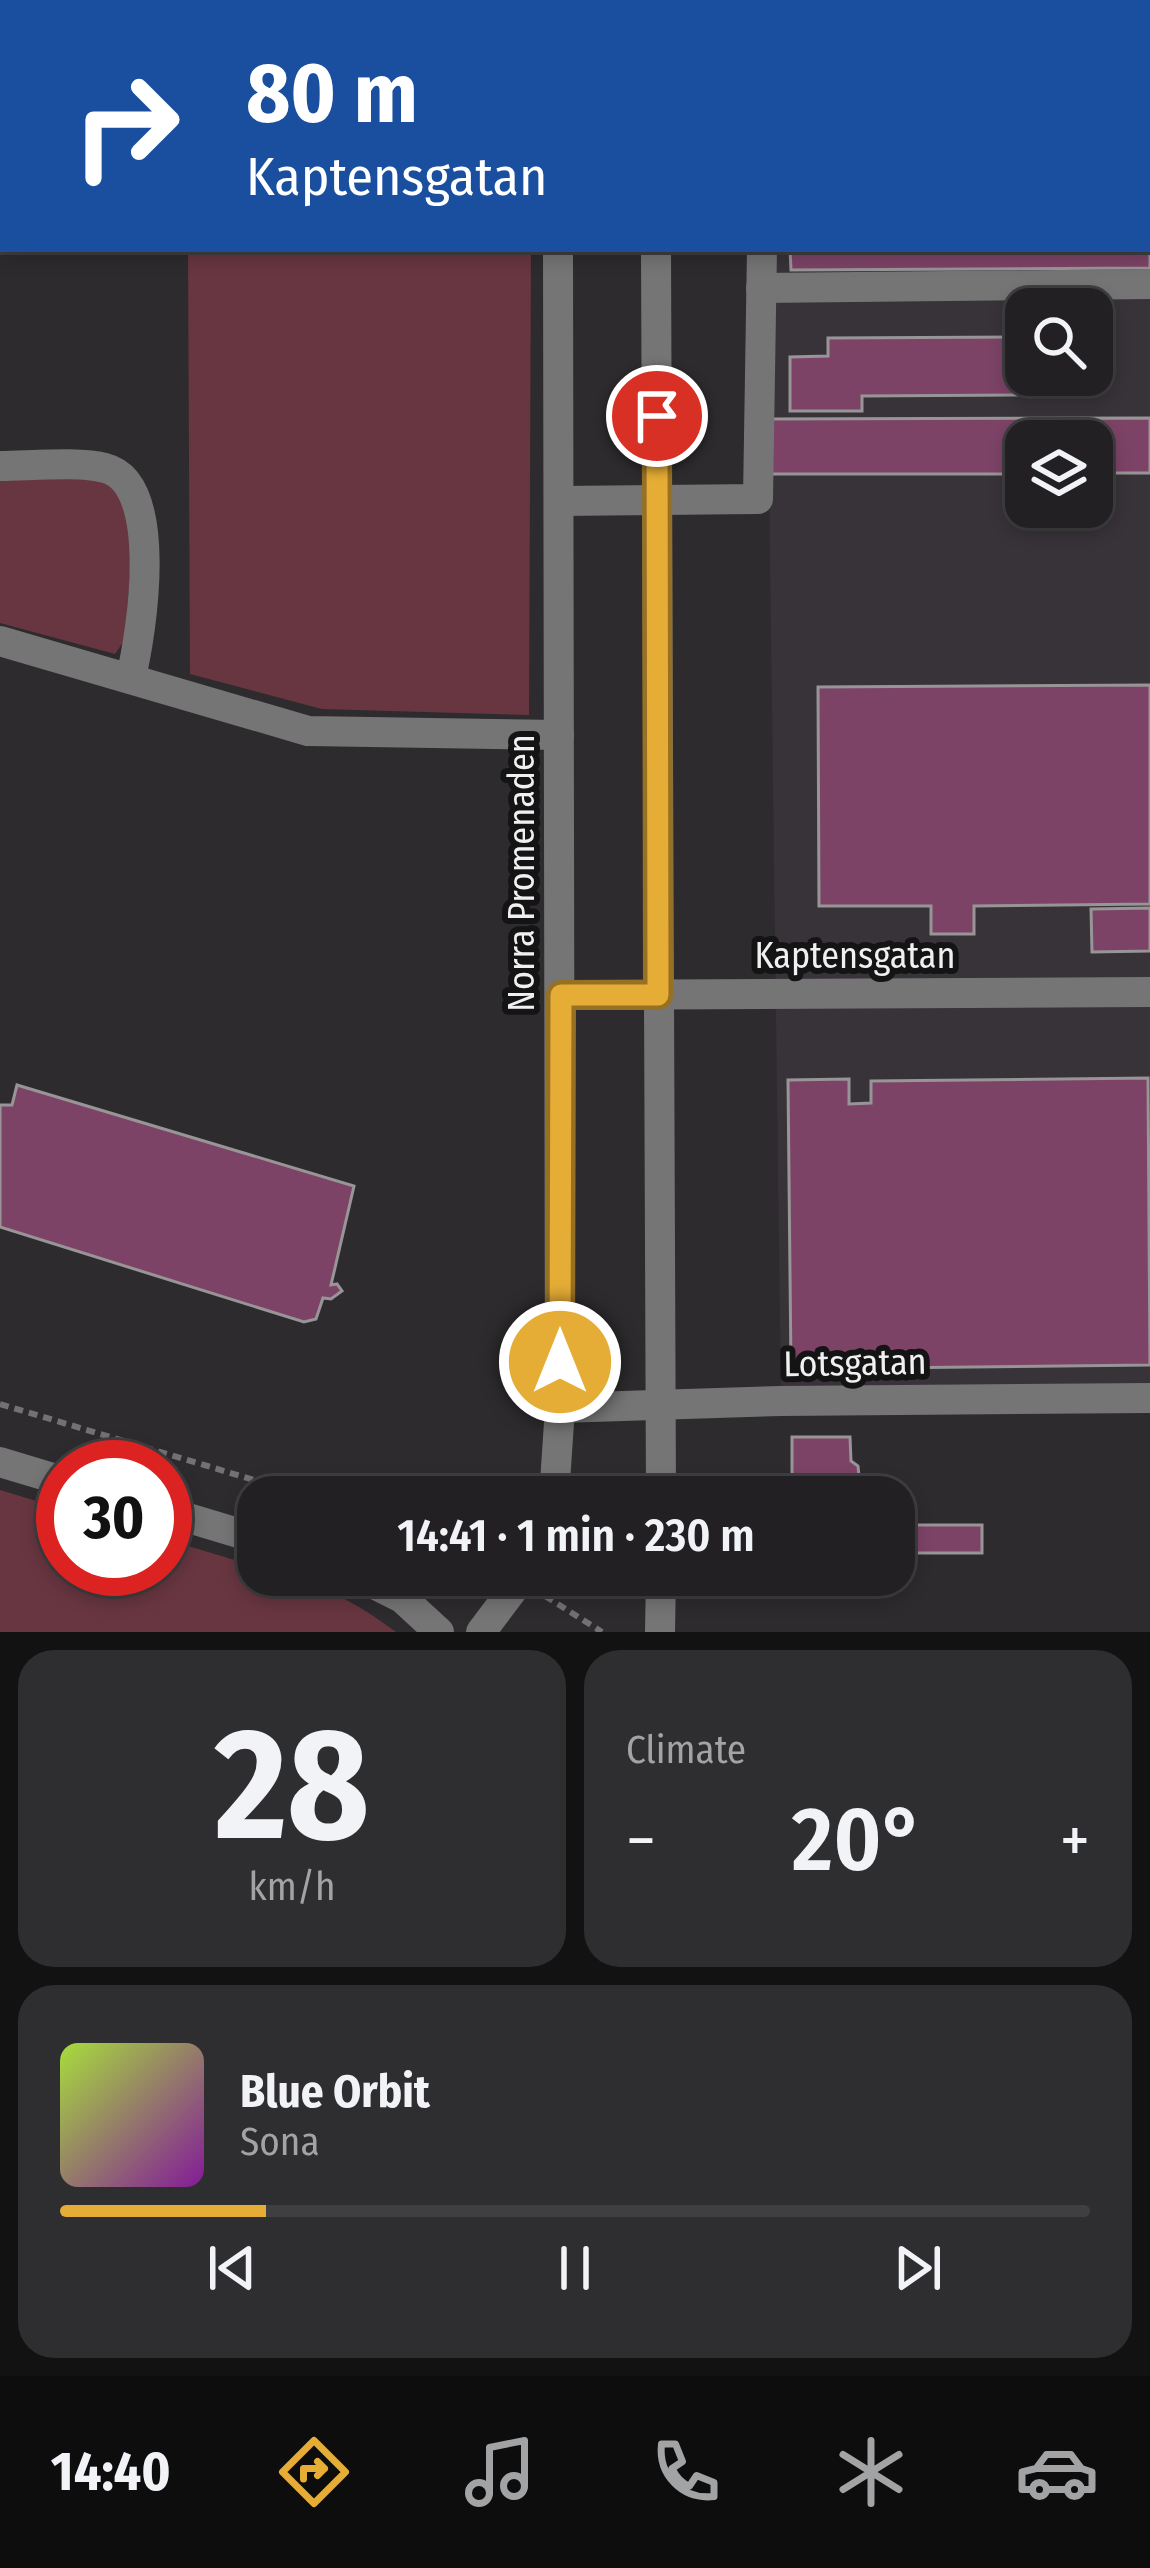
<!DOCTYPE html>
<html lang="en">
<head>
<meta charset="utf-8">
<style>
  body { margin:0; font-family:"Fira Sans Condensed",sans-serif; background:#2e2d2f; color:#f1f3f6; height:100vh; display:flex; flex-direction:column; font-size:45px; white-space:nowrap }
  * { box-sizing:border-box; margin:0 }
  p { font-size:39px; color:#a2a3a5 }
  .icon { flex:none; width:66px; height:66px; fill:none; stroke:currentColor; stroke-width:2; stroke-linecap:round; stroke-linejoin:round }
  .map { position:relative; height:1632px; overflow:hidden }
  .drawer { display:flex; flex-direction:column; gap:18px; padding:18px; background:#131213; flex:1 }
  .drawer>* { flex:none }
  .guide { position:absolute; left:0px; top:0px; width:1152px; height:252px; box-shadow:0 6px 18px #0003,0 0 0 3px #3f3e40; background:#1a4fa0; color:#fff; overflow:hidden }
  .tools { position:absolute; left:1005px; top:288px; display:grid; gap:24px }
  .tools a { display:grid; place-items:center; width:108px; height:108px; border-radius:24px; background:#222022; box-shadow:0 6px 18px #0003,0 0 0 3px #3f3e40; font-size:60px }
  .speed { position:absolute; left:36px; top:1440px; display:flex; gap:24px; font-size:60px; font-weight:700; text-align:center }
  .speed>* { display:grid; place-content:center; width:156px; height:156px; border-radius:50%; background:#222022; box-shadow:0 6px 18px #0003,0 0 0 3px #3f3e40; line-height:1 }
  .speed .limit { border:18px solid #d22; background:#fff; color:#111 }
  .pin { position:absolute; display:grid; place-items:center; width:102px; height:102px; color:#fff; margin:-51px; border:6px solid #fff; border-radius:50%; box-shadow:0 3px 12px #0007 }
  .me { position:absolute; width:132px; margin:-66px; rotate:0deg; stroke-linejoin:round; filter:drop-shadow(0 0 9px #0008) }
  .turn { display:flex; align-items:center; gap:42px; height:252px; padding:0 48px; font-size:54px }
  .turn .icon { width:156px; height:156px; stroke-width:2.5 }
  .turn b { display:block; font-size:84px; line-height:102px }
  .big { font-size:90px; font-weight:600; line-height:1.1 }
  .drawer .tile { flex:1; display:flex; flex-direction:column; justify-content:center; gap:18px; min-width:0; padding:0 42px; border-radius:36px; background:#2e2d2f }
  .drawer .dial { align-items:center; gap:0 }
  .dial b { font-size:156px; line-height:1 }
  .song { display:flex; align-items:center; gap:36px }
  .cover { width:144px; height:144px; border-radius:18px; background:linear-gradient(135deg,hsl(80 70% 55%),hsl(290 70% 35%)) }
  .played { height:12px; border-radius:6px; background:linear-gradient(90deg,#e6ad36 20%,#3f3e40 20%) }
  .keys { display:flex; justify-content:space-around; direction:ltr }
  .heat { display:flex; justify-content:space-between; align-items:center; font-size:66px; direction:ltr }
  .drawer .tiles { flex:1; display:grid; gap:18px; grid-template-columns:1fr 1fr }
  .tile:last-child { grid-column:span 2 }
  .trip { position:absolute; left:237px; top:1476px; width:678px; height:120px; border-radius:36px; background:#222022; box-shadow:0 6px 18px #0003,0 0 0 3px #3f3e40; font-weight:600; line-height:120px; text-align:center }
  .tab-bar { display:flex; height:192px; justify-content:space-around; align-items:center; background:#0e0d0e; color:#a2a3a5 }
  .tab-bar .icon { width:84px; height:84px }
  .tab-bar .current { color:#e6ad36 }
  .tab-bar b { font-size:54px; color:#f1f3f6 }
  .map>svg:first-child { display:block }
  .built { fill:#383239; fill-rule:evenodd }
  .green { fill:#683640 }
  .building { fill:#7c4366; stroke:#989597; stroke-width:3 }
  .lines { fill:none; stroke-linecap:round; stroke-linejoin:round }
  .path { stroke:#737173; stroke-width:6; stroke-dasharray:9 6; stroke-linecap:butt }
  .minor { stroke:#757576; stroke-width:30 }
  .route-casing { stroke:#967023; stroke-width:30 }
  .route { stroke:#e6ad36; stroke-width:21 }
  .labels { text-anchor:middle; stroke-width:12; stroke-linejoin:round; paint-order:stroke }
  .street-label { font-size:36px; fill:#f0eff1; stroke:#151415 }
</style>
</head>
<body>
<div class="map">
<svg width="1150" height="1632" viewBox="0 0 1150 1632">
  <rect width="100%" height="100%" fill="#2d2b2d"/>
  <path class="built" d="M763 0H1150V1398L781 1401 766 249H1149V3ZM1026 309H1092V375H1026ZM1026 441H1092V507H1026Z"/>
  <g class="green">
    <path d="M0 0H533L3 3V173Z"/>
    <path d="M188 249H531L529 715 322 709 190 674Z"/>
    <path d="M0 473 104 481 132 507C130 533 131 560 129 586 128 604 125 616 128 635L115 654 0 623Z"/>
    <path d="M0 1490 63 1509V1569H165V1539L258 1567V1575C308 1575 356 1602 396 1632H0Z"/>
  </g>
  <g class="building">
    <path d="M787 0H1150V22L1149 3Z"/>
    <path d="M1150 175V268L791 270 790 249H1149Z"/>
    <path d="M1024 337V395L862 396V411H790V357L828 356V338Z"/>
    <path d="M1150 418V473H1092V441H1026V474H759L758 419Z"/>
    <path d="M1150 685V904L974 906V934H931V906H819L818 687Z"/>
    <path d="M1150 908V951L1092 952 1091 909Z"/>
    <path d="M1148 1078 1150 1365 791 1369 788 1080 849 1079V1104L871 1103V1081Z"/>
    <path d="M17 1085 354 1186 331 1285 337 1284 342 1291 331 1299 323 1298 316 1319 304 1322 0 1227V1105H12Z"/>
    <path d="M792 1437H850L851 1461 858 1466 859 1476 851 1482V1497H792Z"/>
    <path d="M894 1520H905V1525H982V1553H894Z"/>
  </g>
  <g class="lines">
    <g class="path">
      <path d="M0 1404 311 1497"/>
      <path d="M545 1596 602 1632"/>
    </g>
    <g class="minor">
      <path d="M656 0V3"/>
      <path d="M559 3V0"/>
      <path d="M767 3V0"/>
      <path d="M656 249 661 1497"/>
      <path d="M761 288 1150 284"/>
      <path d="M0 466C28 466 80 461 105 468 165 483 142 631 131 677"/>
      <path d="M559 501 758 499 762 249"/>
      <path d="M0 641 308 731 559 735"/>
      <path d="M561 995 1150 992"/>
      <path d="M560 1408 781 1401 1150 1398"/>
      <path d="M0 1462 63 1481"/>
      <path d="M554 1497 560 1408 558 249"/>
      <path d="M165 1511 258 1539"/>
      <path d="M356 1575 402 1598 439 1632"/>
      <path d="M481 1632 524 1575"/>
      <path d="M660 1632 661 1575"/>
    </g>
  </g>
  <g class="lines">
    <defs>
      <path id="route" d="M560 1362 561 995H658L657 416"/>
    </defs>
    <use href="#route" class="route-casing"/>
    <use href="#route" class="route"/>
  </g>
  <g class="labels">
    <g class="street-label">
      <text transform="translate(521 873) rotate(-90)" y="13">Norra Promenaden</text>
      <text x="855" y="968">Kaptensgatan</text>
      <text transform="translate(855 1362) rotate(-1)" y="13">Lotsgatan</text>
    </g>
  </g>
</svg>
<div class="tools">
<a><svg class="icon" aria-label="search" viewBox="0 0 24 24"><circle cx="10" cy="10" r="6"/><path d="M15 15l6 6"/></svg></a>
<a><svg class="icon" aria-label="layers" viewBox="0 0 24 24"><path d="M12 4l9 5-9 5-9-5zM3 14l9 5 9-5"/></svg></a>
</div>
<div class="speed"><div class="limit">30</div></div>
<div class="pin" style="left:657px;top:416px;background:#d93025"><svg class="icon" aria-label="arrive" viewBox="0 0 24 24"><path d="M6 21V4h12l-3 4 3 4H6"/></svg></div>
<svg class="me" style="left:560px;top:1362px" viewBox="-20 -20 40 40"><circle r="17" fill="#e6ad36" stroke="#fff" stroke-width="3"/><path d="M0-11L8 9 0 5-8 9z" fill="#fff"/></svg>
<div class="trip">14:41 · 1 min · 230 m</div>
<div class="guide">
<div class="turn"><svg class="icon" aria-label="right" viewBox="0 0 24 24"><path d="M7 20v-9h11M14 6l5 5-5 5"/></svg><div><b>80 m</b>Kaptensgatan</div></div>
</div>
</div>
<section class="drawer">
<div class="tiles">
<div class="tile dial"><b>28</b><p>km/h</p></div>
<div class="tile"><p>Climate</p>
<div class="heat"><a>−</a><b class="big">20°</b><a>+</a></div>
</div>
<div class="tile">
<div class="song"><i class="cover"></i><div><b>Blue Orbit</b><p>Sona</p></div></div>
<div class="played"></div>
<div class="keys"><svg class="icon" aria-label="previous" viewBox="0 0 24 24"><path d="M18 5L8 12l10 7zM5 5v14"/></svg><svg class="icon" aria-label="pause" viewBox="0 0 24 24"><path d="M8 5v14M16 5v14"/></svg><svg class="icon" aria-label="next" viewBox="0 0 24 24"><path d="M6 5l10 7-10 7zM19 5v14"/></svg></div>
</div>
</div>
</section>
<nav class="tab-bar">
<b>14:40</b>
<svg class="icon current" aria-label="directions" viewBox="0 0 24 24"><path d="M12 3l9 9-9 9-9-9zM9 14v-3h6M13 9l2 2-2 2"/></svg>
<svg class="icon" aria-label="music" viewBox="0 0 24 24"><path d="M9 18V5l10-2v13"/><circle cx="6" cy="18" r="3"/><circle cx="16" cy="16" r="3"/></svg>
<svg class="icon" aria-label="phone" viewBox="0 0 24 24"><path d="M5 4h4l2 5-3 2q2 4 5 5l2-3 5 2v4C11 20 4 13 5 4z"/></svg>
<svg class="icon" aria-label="climate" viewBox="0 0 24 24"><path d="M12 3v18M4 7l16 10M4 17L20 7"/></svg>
<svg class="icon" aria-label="car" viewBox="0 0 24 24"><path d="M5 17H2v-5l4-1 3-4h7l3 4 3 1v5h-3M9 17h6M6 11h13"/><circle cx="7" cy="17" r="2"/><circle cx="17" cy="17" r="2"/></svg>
</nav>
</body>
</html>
